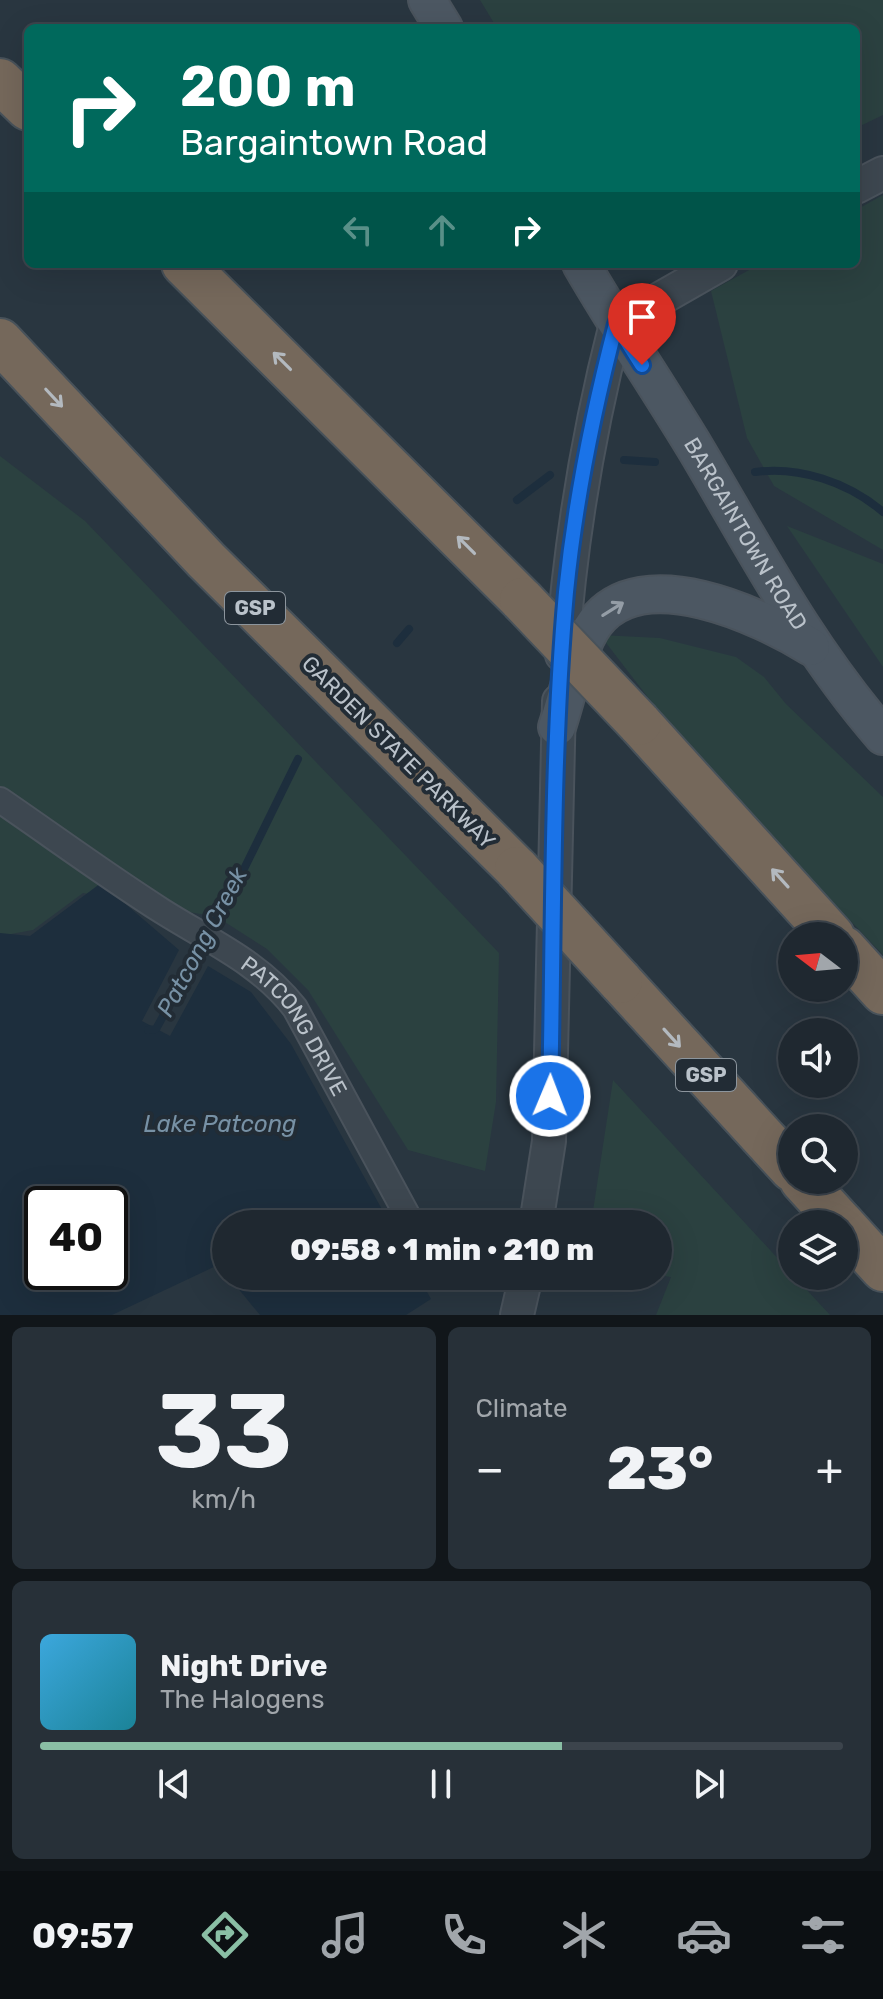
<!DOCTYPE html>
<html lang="en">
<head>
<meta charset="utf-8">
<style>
  body { margin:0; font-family:Rubik,sans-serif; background:#273038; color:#f1f3f6; height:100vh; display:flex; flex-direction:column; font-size:30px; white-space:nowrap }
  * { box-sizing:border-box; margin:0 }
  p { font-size:26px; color:#a1a6ab }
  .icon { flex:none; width:44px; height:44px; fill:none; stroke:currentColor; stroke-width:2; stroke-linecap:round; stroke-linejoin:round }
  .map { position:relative; height:1315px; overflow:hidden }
  .sheet { display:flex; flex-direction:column; gap:12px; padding:12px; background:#11161a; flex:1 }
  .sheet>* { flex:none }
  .hud { position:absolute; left:24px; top:24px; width:836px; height:244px; border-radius:12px; box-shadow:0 8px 32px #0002,0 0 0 2px #3c444c; background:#00695c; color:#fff; overflow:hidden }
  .needle { width:52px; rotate:286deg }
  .tools { position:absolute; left:778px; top:922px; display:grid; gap:16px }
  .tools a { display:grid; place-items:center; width:80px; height:80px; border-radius:50%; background:#1f2830; box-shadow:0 8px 32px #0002,0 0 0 2px #3c444c; font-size:40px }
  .speed { position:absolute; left:24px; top:1186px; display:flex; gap:16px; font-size:40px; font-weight:700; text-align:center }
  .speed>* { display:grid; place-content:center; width:104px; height:104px; border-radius:50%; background:#1f2830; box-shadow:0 8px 32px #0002,0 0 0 2px #3c444c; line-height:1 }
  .speed .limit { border:4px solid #111; border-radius:12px; background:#fff; color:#111 }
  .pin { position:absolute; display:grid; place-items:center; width:68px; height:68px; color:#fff; margin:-82px -34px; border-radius:50% 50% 50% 0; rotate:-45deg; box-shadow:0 0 8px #0007 }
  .pin .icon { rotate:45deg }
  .me { position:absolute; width:88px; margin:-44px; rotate:1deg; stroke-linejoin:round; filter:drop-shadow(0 0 6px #0008) }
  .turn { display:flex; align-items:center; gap:28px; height:168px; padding:0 24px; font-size:36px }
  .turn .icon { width:104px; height:104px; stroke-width:2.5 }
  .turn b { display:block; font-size:56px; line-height:68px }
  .lanes { display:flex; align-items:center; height:76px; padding:0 24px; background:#0003; justify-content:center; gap:40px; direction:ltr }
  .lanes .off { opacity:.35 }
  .big { font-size:60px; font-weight:800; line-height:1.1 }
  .sheet .tile { flex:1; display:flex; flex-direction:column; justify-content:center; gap:12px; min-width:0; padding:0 28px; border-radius:12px; background:#273038 }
  .sheet .dial { align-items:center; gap:0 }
  .dial b { font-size:104px; line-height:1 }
  .song { display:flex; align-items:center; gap:24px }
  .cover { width:96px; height:96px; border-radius:12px; background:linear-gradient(135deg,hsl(200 70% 55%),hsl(190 70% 35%)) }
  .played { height:8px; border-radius:4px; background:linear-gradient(90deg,#8abfa5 65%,#3c444c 65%) }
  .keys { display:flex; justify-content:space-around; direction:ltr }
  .heat { display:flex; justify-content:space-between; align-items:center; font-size:44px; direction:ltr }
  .sheet .tiles { flex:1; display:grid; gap:12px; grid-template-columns:1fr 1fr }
  .tile:last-child { grid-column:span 2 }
  .trip { position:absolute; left:212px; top:1210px; width:460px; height:80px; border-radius:40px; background:#1f2830; box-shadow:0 8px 32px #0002,0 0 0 2px #3c444c; font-weight:800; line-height:80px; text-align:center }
  .menu { display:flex; height:128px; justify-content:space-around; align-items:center; background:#0c1013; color:#a1a6ab }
  .menu .icon { width:56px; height:56px }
  .menu .on { color:#8abfa5 }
  .menu b { font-size:36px; color:#f1f3f6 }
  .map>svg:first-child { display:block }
  .green { fill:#2b4140 }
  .water { fill:#1d2e3d; fill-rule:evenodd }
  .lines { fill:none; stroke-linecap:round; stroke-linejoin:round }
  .stream { stroke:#1d2e3d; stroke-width:8 }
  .minor-casing { stroke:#4a535c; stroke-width:28 }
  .tertiary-casing { stroke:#4a535c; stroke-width:36 }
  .secondary-casing { stroke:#4a535c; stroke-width:40 }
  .motorway-casing { stroke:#48525a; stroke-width:48 }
  .minor { stroke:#3d4750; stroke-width:24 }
  .tertiary { stroke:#3d4750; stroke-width:32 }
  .secondary { stroke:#4c5762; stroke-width:36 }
  .motorway { stroke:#75685b; stroke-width:44 }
  .motorway-bridge-casing { stroke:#48525a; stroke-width:48; stroke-linecap:butt }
  .motorway-bridge { stroke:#75685b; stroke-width:44 }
  .oneway { stroke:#b3b9bf }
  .oneway2 { stroke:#949da6 }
  .route-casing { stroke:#114b97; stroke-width:20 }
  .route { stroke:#1a73e8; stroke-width:14 }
  .labels { text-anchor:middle; stroke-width:8; stroke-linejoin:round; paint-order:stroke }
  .shield { fill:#222c35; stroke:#8c959d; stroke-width:2 }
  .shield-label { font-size:20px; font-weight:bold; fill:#bac2ca }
  .street-label { font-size:22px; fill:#bac2ca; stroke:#222c35 }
  .water-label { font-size:24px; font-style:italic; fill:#7791a5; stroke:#222c35 }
</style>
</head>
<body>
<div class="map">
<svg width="883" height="1315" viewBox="0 0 883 1315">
  <rect width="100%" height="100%" fill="#293640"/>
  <g class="green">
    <path d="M480 0H883V115L856 128V28H497Z"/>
    <path d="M883 195V550L774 486 747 438 711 291 760 264H856V210Z"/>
    <path d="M0 456 85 521 499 953 496 1102 485 1171 408 1150 308 990 267 949 217 917 83 893 33 930 0 936Z"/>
    <path d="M787 526 883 564V667Z"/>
    <path d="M600 635 660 638 736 657 764 677 786 704 883 797V955L690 752Z"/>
    <path d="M613 1080 830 1315H656L671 1277 658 1275V1224H591Z"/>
  </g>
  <g class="water">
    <path d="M101 883 179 950 142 1021 170 1036 208 966 251 992 291 1044 390 1224H226V1274L218 1265 112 1315H0V933L30 936ZM42 1204H110V1272H42Z"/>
    <path d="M228 1276H418L431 1299 406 1315H260Z"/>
  </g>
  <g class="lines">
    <g class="stream">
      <path d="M624 460 655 462"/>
      <path d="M755 472C799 466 848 482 883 512"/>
      <path d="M517 500 550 475"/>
      <path d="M397 643 409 629"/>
      <path d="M148 1030 156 1029 243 871 298 759"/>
    </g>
    <defs>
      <g id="minor">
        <path id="s1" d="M0 800C54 837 107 876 162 911 211 942 259 962 295 1008L412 1224"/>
      </g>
      <g id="tertiary">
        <path d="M856 187 883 173"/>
        <path d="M562 655C570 543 588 433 616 324L721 264"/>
        <path d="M536 1224 549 1141 559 701"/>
        <path d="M517 1315 526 1276"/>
      </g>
      <g id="secondary">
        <path d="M427 0 444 28"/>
        <path id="s2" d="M581 264C618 328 659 388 697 451 755 549 807 649 883 736"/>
        <path d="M557 727C567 697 577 647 595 623 642 560 761 616 811 647"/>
      </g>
      <g id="motorway">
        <path d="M0 81 28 108"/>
        <path d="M184 264 522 600"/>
        <path d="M0 341 206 560 517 869"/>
        <path d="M639 723 832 936"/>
        <path d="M844 949 883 992"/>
        <path d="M620 981 792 1169"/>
        <path d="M802 1180 842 1224"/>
        <path d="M844 1226 883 1269"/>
      </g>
    </defs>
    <use href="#minor" class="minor-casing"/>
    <use href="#tertiary" class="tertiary-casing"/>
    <use href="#secondary" class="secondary-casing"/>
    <use href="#motorway" class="motorway-casing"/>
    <use href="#minor" class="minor"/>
    <use href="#tertiary" class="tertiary"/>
    <use href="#secondary" class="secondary"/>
    <use href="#motorway" class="motorway"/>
    <defs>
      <g id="motorway-bridge">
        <path d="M522 600 639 723"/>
        <path d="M517 869 620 981"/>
      </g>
    </defs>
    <use href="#motorway-bridge" class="motorway-bridge-casing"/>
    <use href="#motorway-bridge" class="motorway-bridge"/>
  </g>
  <defs><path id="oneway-shaft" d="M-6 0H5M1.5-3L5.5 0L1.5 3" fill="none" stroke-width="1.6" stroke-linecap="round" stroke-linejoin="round" transform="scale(2)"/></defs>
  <g class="oneway">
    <use href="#oneway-shaft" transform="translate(282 361) rotate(-135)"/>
    <use href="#oneway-shaft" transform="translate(54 398) rotate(47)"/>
    <use href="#oneway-shaft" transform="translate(466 545) rotate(-135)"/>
    <use href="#oneway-shaft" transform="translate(780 878) rotate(-132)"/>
    <use href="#oneway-shaft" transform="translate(672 1038) rotate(48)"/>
  </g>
  <use class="oneway2" href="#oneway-shaft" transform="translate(613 609) rotate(-32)"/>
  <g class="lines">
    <defs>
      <path id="route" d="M550 1096C554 928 551 760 566 592 575 502 593 412 616 324L642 365"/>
    </defs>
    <use href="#route" class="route-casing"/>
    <use href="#route" class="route"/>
  </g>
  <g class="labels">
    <g class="shield">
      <rect x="225" y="592" width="60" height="32" rx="6"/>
      <rect x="676" y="1059" width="60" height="32" rx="6"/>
    </g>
    <g class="shield-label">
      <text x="255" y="615">GSP</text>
      <text x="706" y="1082">GSP</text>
    </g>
    <g class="street-label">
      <text dy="8" stroke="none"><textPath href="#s2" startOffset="316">BARGAINTOWN ROAD</textPath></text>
      <text transform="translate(399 752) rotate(45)" y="8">GARDEN STATE PARKWAY</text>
      <text dy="8" stroke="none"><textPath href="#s1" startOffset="376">PATCONG DRIVE</textPath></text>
    </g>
    <g class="water-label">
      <text transform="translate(202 942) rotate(-62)" y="8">Patcong Creek</text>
      <text x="220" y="1132">Lake Patcong</text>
    </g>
  </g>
</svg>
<div class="tools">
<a><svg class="needle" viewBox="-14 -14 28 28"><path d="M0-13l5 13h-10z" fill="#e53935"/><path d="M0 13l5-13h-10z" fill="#a1a6ab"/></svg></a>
<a><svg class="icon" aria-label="sound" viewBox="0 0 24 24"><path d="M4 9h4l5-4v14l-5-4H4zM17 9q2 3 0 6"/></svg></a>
<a><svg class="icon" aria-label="search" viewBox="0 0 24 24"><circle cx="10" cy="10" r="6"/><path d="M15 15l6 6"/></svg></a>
<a><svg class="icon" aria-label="layers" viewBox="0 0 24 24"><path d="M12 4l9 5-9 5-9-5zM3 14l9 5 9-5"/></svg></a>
</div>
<div class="speed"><div class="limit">40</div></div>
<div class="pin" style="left:642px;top:365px;background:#d93025"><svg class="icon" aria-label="arrive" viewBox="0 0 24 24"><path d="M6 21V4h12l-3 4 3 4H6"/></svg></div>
<svg class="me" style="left:550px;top:1096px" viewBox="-20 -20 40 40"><circle r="17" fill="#1a73e8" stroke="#fff" stroke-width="3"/><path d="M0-11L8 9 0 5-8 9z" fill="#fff"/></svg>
<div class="trip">09:58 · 1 min · 210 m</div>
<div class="hud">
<div class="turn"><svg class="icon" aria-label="right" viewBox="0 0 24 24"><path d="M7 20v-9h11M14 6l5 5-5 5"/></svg><div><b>200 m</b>Bargaintown Road</div></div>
<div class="lanes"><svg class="icon off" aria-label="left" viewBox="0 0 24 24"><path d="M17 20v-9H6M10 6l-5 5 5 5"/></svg><svg class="icon off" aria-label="ahead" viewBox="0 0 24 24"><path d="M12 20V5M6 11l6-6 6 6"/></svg><svg class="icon" aria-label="right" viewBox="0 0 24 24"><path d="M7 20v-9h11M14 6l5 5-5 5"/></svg></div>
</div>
</div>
<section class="sheet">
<div class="tiles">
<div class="tile dial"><b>33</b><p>km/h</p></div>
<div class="tile"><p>Climate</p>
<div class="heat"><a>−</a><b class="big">23°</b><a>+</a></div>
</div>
<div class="tile">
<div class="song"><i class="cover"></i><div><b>Night Drive</b><p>The Halogens</p></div></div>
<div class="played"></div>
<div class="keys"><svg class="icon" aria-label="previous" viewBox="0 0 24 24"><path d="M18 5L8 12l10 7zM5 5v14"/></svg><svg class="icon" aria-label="pause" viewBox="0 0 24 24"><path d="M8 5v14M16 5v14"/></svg><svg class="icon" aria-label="next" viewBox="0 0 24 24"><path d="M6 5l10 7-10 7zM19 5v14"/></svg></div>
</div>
</div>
</section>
<nav class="menu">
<b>09:57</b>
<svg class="icon on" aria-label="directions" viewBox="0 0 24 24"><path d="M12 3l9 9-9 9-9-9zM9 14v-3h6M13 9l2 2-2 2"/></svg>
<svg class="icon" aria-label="music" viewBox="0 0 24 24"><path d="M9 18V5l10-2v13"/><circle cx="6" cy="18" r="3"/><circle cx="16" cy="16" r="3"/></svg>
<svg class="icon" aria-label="phone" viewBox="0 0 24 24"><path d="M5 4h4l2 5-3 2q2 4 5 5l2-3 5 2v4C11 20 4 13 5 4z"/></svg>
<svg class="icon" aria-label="climate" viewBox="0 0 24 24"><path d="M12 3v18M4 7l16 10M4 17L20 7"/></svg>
<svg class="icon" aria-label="car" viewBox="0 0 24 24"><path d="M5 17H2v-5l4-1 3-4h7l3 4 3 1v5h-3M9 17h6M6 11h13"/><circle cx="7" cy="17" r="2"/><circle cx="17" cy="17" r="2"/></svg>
<svg class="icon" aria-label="filters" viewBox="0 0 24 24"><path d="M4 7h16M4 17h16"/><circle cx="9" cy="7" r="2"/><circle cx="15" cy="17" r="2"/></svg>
</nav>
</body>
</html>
